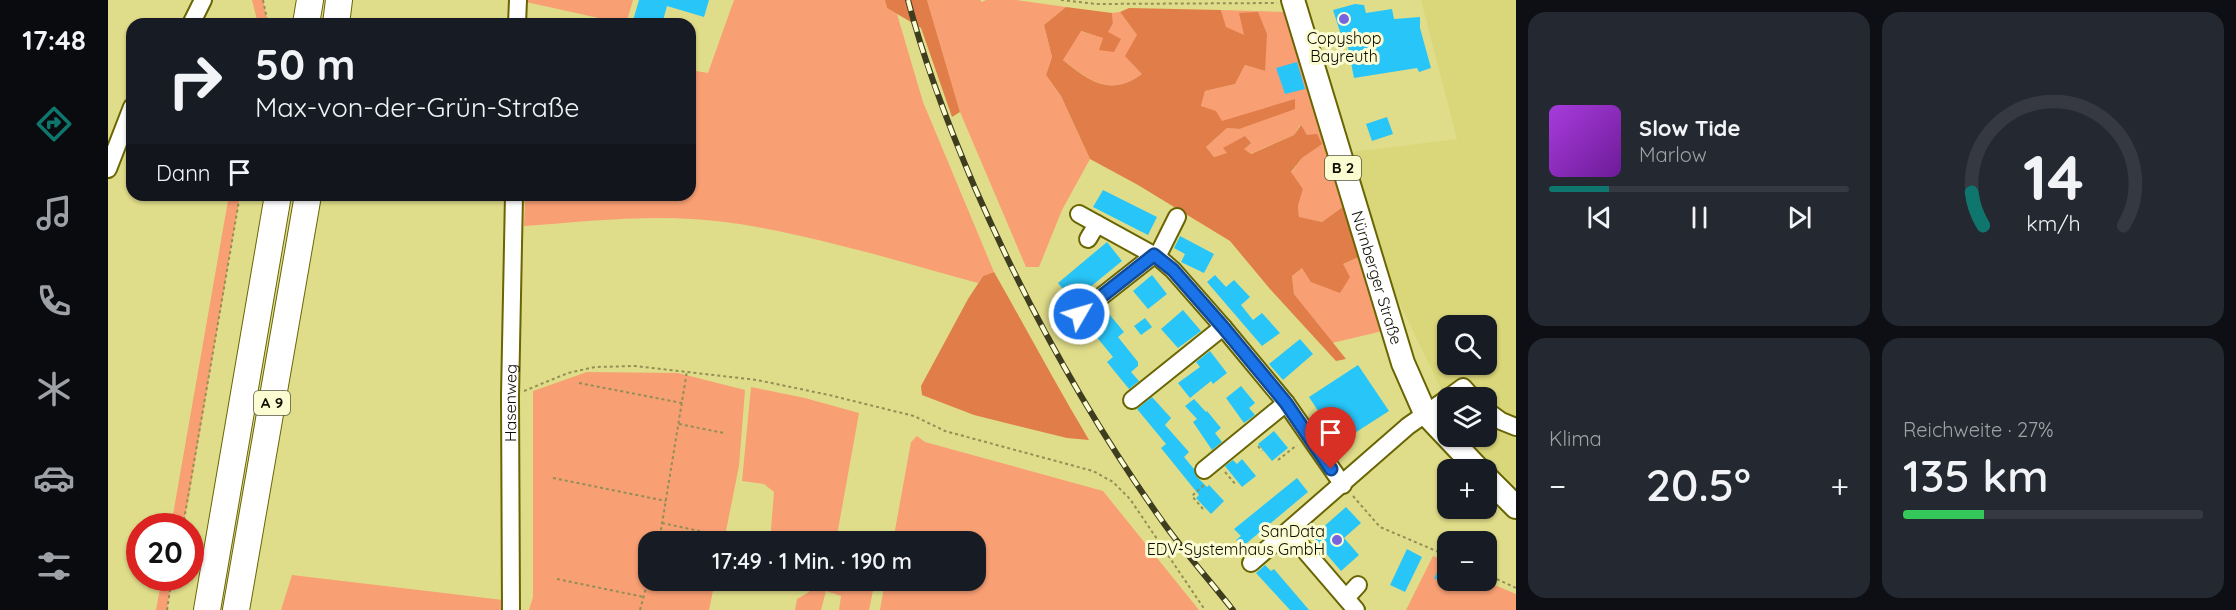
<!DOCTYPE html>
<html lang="de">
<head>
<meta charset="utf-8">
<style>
  body { margin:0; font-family:Quicksand,sans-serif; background:#242831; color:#f1f3f6; height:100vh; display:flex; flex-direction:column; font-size:22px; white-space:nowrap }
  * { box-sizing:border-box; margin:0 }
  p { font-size:20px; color:#9ea1a6 }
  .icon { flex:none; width:33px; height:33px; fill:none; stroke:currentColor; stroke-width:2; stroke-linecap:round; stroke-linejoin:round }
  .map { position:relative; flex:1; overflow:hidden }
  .details { display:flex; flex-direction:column; gap:12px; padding:12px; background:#0d0f14; width:720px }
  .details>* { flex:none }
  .guide { position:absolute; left:18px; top:18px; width:570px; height:183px; border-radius:18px; box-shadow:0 2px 4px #0004; background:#171b24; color:#f1f3f6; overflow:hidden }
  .controls { position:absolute; left:1329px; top:315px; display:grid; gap:12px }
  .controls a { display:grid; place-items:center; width:60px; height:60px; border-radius:12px; background:#171b24; box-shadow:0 2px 4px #0004; font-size:30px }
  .speed { position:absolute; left:18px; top:513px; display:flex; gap:12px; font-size:30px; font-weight:700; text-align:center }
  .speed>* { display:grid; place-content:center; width:78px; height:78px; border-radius:50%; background:#171b24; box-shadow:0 2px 4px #0004; line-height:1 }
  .speed .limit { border:9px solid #d22; background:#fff; color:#111 }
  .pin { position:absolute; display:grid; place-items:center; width:51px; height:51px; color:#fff; margin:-62px -26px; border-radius:50% 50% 50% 0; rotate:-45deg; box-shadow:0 0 6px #0007 }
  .pin .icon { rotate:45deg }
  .me { position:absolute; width:66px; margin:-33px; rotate:52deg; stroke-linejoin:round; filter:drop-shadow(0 0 4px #0008) }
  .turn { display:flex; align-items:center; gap:21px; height:126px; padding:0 30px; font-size:27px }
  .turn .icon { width:78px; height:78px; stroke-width:2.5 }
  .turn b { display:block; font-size:42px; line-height:51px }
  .then { display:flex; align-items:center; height:57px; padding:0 30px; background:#0003; gap:12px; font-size:22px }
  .big { font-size:45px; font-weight:600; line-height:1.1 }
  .details .tile { flex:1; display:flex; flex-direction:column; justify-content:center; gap:9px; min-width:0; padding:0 21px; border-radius:18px; background:#242831 }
  .details .dial { align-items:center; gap:0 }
  .dial svg { height:156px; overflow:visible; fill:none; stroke:#363941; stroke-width:7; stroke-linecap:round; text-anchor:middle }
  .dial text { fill:#f1f3f6; stroke:none }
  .song { display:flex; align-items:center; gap:18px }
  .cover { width:72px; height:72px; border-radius:9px; background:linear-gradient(135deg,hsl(280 70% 55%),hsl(280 70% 35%)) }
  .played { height:6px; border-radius:3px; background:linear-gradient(90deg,#0f766e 20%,#363941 20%) }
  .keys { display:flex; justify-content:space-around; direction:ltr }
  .heat { display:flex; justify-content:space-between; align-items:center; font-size:33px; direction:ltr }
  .charge { height:9px; border-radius:4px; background:linear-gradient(90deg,#34c759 27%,#363941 0) }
  .details .tiles { flex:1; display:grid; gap:12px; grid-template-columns:repeat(2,1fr) }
  .trip { position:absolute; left:530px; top:531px; width:348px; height:60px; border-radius:18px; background:#171b24; box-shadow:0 2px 4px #0004; font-weight:600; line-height:60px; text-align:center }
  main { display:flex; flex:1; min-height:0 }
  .menu { display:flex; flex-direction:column; width:108px; justify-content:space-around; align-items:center; background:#090b0e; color:#9ea1a6 }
  .menu .icon { width:42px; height:42px }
  .menu .selected { color:#0f766e }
  .menu b { font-size:27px; color:#f1f3f6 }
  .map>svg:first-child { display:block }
  .built { fill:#dad67a; fill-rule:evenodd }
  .green { fill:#f89f74 }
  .forest { fill:#e07d49 }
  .building { fill:#28c5f8 }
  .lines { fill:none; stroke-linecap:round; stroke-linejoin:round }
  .minor-casing { stroke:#696503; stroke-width:20 }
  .major-casing { stroke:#696503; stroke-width:26 }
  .highway-casing { stroke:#696503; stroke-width:28 }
  .path { stroke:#918f56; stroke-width:2; stroke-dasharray:3 3; stroke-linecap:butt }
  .minor { stroke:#fff; stroke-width:16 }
  .major { stroke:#fff; stroke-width:22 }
  .highway { stroke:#fff; stroke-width:26 }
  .rail-casing { stroke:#3f3d1f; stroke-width:6 }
  .rail { stroke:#fcfcd3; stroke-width:4; stroke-dasharray:11; stroke-linecap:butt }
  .route-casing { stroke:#114b97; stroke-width:15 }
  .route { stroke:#1a73e8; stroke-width:10 }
  .poi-dot { fill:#7663dd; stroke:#fcfcd3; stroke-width:2 }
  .labels { text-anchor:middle; stroke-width:6; stroke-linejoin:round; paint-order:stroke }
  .shield { fill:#fcfcd3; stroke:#57553f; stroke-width:1.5 }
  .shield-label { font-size:15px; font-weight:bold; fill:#100e00 }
  .poi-label { font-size:16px; fill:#100e00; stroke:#fcfcd3 }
  .street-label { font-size:16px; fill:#100e00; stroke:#fcfcd3 }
</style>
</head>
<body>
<main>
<nav class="menu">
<b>17:48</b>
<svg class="icon selected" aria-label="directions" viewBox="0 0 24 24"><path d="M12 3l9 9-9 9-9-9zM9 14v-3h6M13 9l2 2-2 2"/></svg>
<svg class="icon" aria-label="music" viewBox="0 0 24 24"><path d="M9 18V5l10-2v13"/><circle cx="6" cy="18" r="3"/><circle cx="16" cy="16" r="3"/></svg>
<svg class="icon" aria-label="phone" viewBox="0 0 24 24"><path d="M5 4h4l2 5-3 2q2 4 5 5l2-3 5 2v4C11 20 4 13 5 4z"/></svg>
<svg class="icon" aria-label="climate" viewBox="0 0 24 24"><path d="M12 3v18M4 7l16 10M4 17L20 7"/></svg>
<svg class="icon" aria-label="car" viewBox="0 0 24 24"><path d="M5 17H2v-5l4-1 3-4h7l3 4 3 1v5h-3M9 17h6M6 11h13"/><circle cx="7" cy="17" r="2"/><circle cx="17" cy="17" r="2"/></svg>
<svg class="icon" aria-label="filters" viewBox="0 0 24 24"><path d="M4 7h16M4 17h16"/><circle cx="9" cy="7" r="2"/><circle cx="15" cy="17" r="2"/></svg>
</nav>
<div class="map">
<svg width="1408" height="610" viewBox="0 0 1408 610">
  <rect width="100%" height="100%" fill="#e0dd8a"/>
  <path class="built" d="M1313 0H1408V486L1371 452 1361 437 1378 436V398H1340L1338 399 1287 294 1244 152 1349 139ZM1340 326H1378V364H1340Z"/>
  <g class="green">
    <path d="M144 0H155L160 24H150Z"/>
    <path d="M418 0H525L518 24 418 2Z"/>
    <path d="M626 0H777L779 8 789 14 815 102 886 272 875 276 870 283C789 261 700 233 617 222 550 213 483 221 416 226L417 195H582V70L600 73Z"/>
    <path d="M819 0H872L874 2 878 0H908L958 7 936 25 944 57 938 75 953 96 982 159 954 210 931 267H918L852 112Z"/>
    <path d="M1113 10 1181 12 1236 206 1214 222 1191 218 1190 206 1195 189 1183 173 1194 158 1213 144 1199 135 1192 125 1186 135 1142 154 1136 149 1116 148 1120 153 1106 157 1098 147 1119 128 1132 129 1114 121 1093 106 1097 91 1127 84 1137 65 1157 71 1136 36 1118 28Z"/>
    <path d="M1012 12 1029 35 1034 74C1003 97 983 82 955 60L972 31 996 38 1005 23 1004 13Z"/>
    <path d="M121 195H132L81 496 75 526H63Z"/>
    <path d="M1253 256 1279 330 1224 343 1186 294 1184 276 1194 268 1235 264Z"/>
    <path d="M479 372 570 373 637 390 631 466 616 541 540 542V580L607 581 601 610H421L425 597V391Z"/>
    <path d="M643 387 697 398 751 413 728 541H662L666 492 656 484 634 481Z"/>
    <path d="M809 436 817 442 995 491 1091 610H772L777 581 867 580V542L785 541 803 442Z"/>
    <path d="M1325 556 1339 562 1340 580 1377 581 1408 594V610H1298Z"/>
    <path d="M184 575 395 600 394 610H173Z"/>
    <path d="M54 578H64L59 610H48Z"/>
    <path d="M703 581H767L761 610H731L733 596 718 591 713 610H687L689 599 701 592Z"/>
  </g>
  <g class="forest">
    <path d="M777 0H819L852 112 844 117 813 28 779 8Z"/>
    <path d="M958 7 1004 13 1005 23 1000 32 1013 39 1006 52 991 50 995 38 973 31 955 60C982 82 1003 97 1034 74L1017 56 1029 35 1012 12 1021 8 1113 10 1118 27 1136 35 1131 13 1150 12 1159 34 1157 71 1137 65 1127 84 1097 91 1093 106 1108 111 1114 121 1187 99V109L1131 129 1119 128 1098 147 1106 157 1119 153 1115 148 1137 136 1143 143 1136 149 1143 154 1186 135 1193 125 1199 135 1209 134 1214 144 1194 158 1183 172 1195 189 1190 206 1191 217 1214 222 1236 206 1253 256 1235 264 1242 277 1232 293 1203 282 1194 268 1184 276 1186 294 1238 359 1228 361 1162 289 1122 241 1030 185 982 159 953 96 938 75 944 57 936 25Z"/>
    <path d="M886 272C918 328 948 385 981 440L959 438 866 415 814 395 813 386 860 299 875 276Z"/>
  </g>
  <g class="building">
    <path d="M531 0H601L596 17 559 6 554 24H524Z"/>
    <path d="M1247 4 1256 5 1258 13 1284 9 1286 19 1312 17V28L1323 68 1311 72 1309 68 1246 78 1238 37 1234 38 1225 10Z"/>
    <path d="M1189 62 1197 89 1177 94 1168 68Z"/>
    <path d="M1279 117 1285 134 1264 141 1258 124Z"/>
    <path d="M995 190 1049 217 1040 235 985 207Z"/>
    <path d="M1072 236 1106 254 1096 273 1073 262 1077 254 1066 248Z"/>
    <path d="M999 242 1014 261 965 301 950 283Z"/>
    <path d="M1044 275 1059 294 1040 309 1025 291Z"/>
    <path d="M1107 275 1118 287 1126 280 1142 297 1133 305 1145 320 1154 313 1172 333 1154 346 1099 282Z"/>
    <path d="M996 308 1016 332 1010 337 1030 362V366L1023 372 1031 381 1021 389 999 362 1005 357 977 323Z"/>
    <path d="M1075 310 1093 331 1070 348 1053 329Z"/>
    <path d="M1037 318 1044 327 1033 335 1026 326Z"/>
    <path d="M1192 339 1205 354 1175 380 1161 364Z"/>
    <path d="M1102 351 1119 373 1105 384 1103 381 1082 398 1070 383 1092 367 1088 362Z"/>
    <path d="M1250 365 1281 411 1231 443 1201 397Z"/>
    <path d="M1133 386 1147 403 1141 408 1147 415 1136 423 1118 398Z"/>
    <path d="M1044 397 1063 418 1057 425 1081 452 1076 457 1086 469 1088 476 1099 487 1101 485 1116 501 1103 514 1088 498 1091 495 1053 448 1058 444 1029 409Z"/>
    <path d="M1086 399 1098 412 1099 411 1113 428 1107 433 1114 442 1104 450 1085 422 1089 419 1077 406Z"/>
    <path d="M1166 431 1180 448 1164 461 1150 444Z"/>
    <path d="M1134 459 1148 476 1134 487 1117 466 1125 460 1129 464Z"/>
    <path d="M1189 478 1200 492 1134 547 1128 540 1133 536 1126 529Z"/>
    <path d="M1238 507 1253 523 1236 538 1251 555 1233 571 1204 537Z"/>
    <path d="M1299 549 1314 557 1297 592 1282 585Z"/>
    <path d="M1340 552V585L1326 578Z"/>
    <path d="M1157 565 1163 571 1166 569 1201 610H1182L1148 573Z"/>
  </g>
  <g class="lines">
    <defs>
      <g id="minor">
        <path d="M83 24 95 0"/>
        <path d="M409 24 410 0"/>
        <path d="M0 169 24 107"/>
        <path d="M971 214 1051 258 1065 270 1115 327 1178 403 1235 485"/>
        <path d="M980 239 989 224"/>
        <path d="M1049 257 1069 217"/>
        <path d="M971 314 1046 255"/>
        <path d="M1340 398 1355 387 1365 398"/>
        <path d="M1024 400 1115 327"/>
        <path d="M1378 410 1393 421 1408 427"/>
        <path d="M1096 470 1178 403"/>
        <path d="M1181 532 1248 610"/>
        <path d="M1143 563 1300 426 1340 398"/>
        <path d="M1238 598 1250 585"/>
        <path id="s1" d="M403 610 402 396 406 195"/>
      </g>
      <g id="major">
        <path id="s2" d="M1185 0 1295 363 1317 413 1371 470"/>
        <path d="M1378 477 1408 507"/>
      </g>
      <g id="highway">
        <path d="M198 24 202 0"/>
        <path d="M228 24 231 0"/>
        <path d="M99 610 170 195"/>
        <path d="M128 610 200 195"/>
      </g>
    </defs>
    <use href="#minor" class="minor-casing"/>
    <use href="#major" class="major-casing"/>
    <use href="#highway" class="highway-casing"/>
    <g class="path">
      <path d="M155 0 160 24"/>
      <path d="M953 0 989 4 1169 3"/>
      <path d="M471 383 574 403"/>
      <path d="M416 391 460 373 487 367 527 366 649 380 721 395 806 416 837 431 985 471 1005 482 1022 499 1097 610"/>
      <path d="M571 424 616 433"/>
      <path d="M1150 446 1154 451"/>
      <path d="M1170 460 1189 445"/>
      <path d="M1117 472 1128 485"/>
      <path d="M445 478 558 501"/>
      <path d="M1245 496 1272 527 1340 556"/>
      <path d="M1095 509 1084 496 1096 485"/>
      <path d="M554 523 596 532"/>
      <path d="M75 526 132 195"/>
      <path d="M551 542 579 371"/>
      <path d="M1378 574 1408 588"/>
      <path d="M449 579 536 597"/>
      <path d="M59 610 64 578"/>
      <path d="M532 610 540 580"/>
    </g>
    <use href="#minor" class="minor"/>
    <use href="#major" class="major"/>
    <use href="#highway" class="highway"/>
    <defs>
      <path id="rail" d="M800 0C817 65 841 127 867 188 919 307 982 420 1057 525 1078 554 1103 582 1125 610"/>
    </defs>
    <use href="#rail" class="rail-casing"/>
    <use href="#rail" class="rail"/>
  </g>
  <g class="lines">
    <defs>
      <path id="route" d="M971 314 1046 255 1065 270 1115 327 1178 403 1223 469"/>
    </defs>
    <use href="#route" class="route-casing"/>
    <use href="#route" class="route"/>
  </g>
  <g class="poi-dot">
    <circle cx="1236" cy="19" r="6"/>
    <circle cx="1229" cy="540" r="6"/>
  </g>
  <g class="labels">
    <g class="shield">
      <rect x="1217" y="156" width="36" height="24" rx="4.5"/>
      <rect x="146" y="391" width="36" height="24" rx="4.5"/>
    </g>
    <g class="shield-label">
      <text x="1235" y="173">B 2</text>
      <text x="164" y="408">A 9</text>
    </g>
    <g class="poi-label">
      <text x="1236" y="44">Copyshop<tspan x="1236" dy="18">Bayreuth</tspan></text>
      <text x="1217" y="537" text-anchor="end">SanData<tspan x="1217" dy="18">EDV-Systemhaus GmbH</tspan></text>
    </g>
    <g class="street-label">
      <text dy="6" stroke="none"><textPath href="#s2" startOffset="290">Nürnberger Straße</textPath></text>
      <text dy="6" stroke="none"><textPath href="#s1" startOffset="207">Hasenweg</textPath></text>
    </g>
  </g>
</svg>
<div class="controls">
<a><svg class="icon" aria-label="search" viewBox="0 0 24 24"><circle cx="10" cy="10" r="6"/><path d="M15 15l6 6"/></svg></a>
<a><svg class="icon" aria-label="layers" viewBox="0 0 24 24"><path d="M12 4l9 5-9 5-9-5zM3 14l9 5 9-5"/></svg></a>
<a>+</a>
<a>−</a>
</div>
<div class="speed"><div class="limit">20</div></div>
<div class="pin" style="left:1223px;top:469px;background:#d93025"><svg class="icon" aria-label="arrive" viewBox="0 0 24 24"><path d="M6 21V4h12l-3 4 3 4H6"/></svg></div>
<svg class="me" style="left:971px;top:314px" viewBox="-20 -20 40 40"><circle r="17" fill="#1a73e8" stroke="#fff" stroke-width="3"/><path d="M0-11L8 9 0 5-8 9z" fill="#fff"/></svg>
<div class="trip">17:49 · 1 Min. · 190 m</div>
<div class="guide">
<div class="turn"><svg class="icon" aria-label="right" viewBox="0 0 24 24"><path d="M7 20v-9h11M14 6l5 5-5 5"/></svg><div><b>50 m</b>Max-von-der-Grün-Straße</div></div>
<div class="then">Dann<svg class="icon" aria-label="arrive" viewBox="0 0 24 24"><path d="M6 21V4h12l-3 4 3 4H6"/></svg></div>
</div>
</div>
<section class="details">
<div class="tiles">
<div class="tile">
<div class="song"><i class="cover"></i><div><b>Slow Tide</b><p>Marlow</p></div></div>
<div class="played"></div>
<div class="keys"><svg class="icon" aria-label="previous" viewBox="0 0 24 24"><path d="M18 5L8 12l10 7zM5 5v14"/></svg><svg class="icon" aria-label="pause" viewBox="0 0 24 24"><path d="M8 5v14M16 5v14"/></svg><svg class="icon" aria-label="next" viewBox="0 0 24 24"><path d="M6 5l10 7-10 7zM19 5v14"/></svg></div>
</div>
<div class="tile dial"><svg viewBox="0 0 100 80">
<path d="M14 69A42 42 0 1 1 86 69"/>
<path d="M14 69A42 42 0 0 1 8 52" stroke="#0f766e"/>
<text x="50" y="56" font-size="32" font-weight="700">14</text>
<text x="50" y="72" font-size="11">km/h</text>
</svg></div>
<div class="tile"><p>Klima</p>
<div class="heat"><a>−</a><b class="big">20.5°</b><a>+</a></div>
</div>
<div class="tile"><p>Reichweite · 27%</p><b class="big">135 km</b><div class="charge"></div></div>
</div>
</section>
</main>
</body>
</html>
